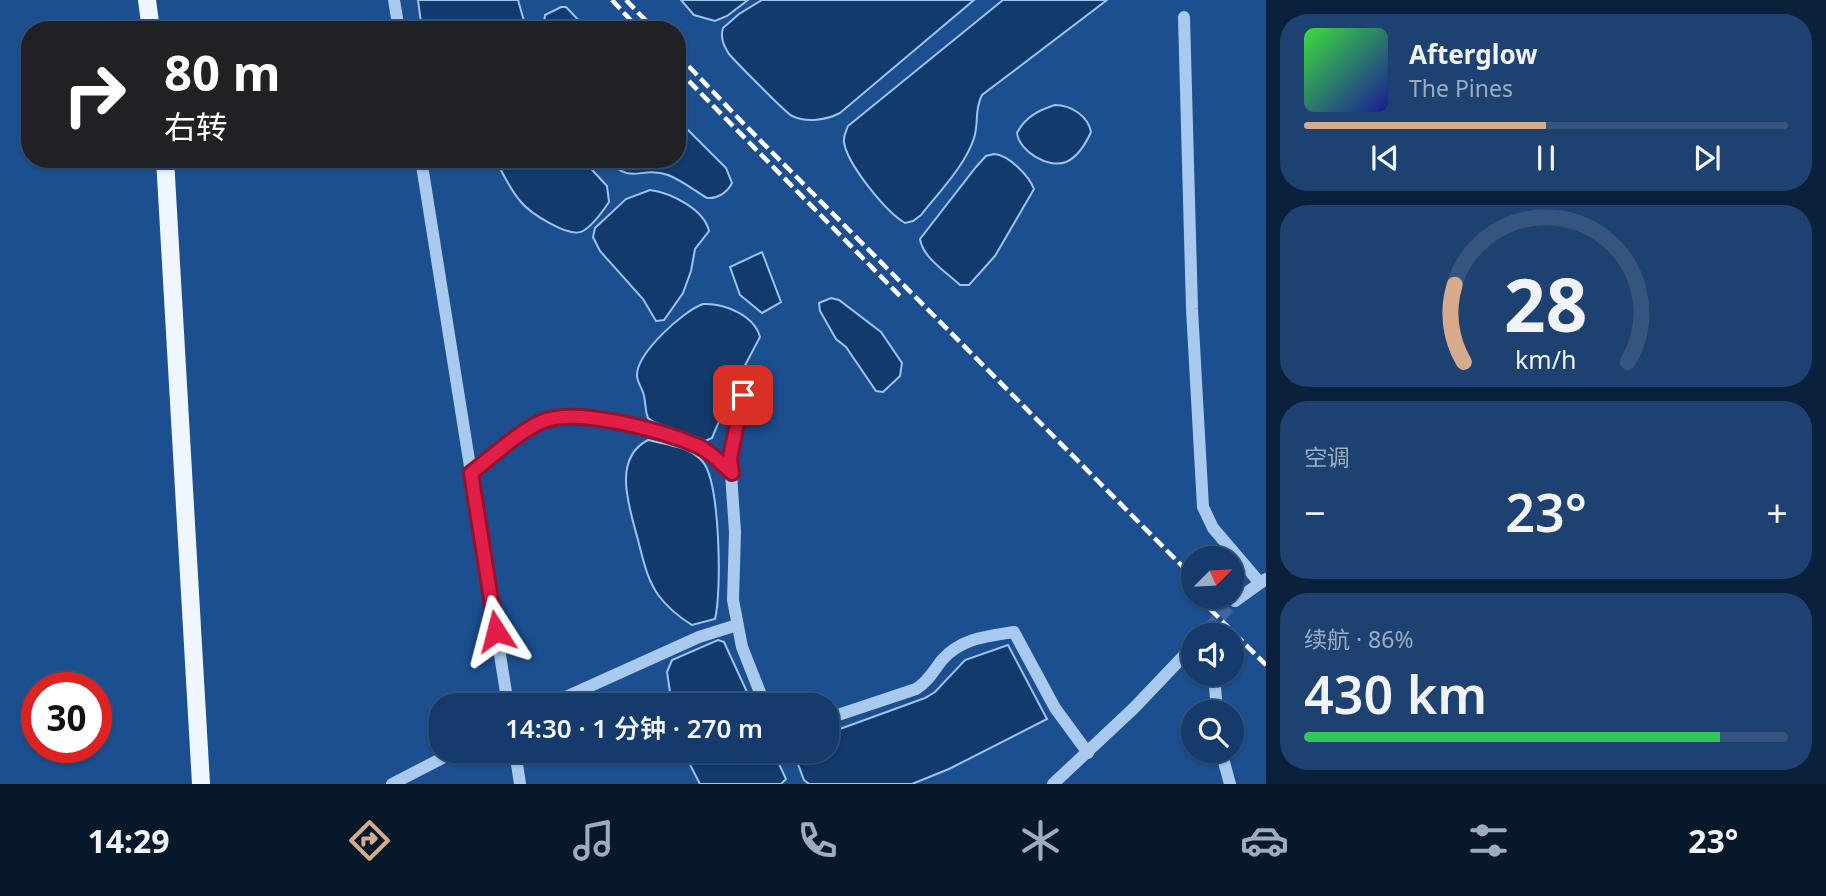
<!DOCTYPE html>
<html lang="zh">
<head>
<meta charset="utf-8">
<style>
  body { margin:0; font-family:"Noto Sans","Noto Sans SC",sans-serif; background:#1d4271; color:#f1f3f6; height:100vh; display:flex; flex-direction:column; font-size:26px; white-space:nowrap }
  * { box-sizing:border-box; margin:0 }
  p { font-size:23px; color:#9dadc1 }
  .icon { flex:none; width:38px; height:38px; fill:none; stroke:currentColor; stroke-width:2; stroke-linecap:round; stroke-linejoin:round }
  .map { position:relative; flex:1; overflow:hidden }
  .side { display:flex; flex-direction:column; gap:14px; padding:14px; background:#0b203b; width:560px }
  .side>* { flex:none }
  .hud { position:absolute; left:21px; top:21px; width:665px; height:147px; border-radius:28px; box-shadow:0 2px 5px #0004,0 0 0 2px #33557e; background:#202124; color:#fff; overflow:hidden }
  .needle { width:46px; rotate:66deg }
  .controls { position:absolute; left:1181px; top:546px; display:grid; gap:14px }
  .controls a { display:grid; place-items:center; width:63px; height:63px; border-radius:50%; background:#143b6b; box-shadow:0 2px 5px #0004,0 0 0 2px #33557e; font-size:35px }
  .speed { position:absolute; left:21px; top:672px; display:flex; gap:14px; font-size:35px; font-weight:700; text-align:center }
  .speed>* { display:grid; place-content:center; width:91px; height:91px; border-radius:50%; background:#143b6b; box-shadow:0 2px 5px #0004,0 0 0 2px #33557e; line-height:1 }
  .speed .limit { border:10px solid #d22; background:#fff; color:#111 }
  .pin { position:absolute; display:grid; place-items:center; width:60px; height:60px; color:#fff; margin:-30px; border-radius:14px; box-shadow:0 4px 10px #0006 }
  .me { position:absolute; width:77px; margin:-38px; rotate:351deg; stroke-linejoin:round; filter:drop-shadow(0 0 5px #0008) }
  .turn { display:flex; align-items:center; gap:24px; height:147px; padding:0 28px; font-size:32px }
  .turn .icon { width:91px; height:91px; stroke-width:2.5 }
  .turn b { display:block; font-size:49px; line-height:60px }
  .big { font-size:52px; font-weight:600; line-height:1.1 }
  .side .card { flex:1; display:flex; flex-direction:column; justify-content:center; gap:10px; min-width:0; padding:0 24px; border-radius:28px; background:#1d4271 }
  .side .dial { align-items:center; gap:0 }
  .dial svg { height:182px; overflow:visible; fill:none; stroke:#33557e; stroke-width:7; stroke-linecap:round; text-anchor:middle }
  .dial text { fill:#f1f3f6; stroke:none }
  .song { display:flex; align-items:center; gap:21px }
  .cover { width:84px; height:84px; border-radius:10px; background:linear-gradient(135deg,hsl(120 70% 55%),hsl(240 70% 35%)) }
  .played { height:7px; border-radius:4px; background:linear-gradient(90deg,#d6ab8b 50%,#33557e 50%) }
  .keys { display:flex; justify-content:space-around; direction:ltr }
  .heat { display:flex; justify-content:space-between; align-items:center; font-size:38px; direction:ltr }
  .charge { height:10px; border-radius:5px; background:linear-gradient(90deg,#34c759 86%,#33557e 0) }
  .trip { position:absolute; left:429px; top:693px; width:410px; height:70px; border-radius:28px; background:#143b6b; box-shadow:0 2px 5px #0004,0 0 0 2px #33557e; font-weight:600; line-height:70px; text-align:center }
  .dock { display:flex; height:112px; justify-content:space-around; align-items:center; background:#08182b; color:#9dadc1 }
  .dock .icon { width:49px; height:49px }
  .dock .active { color:#d6ab8b }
  .dock b { font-size:32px; color:#f1f3f6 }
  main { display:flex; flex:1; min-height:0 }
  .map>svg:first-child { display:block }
  .water { fill:#123a6d; stroke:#9cc4f0; stroke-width:2 }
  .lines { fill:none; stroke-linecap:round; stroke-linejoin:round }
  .minor-tunnel { stroke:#3d69a0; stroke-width:12; stroke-dasharray:12 6; stroke-linecap:butt }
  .minor { stroke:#a9c9ee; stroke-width:12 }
  .major { stroke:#f0f6ff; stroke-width:18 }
  .rail { stroke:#fff; stroke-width:4.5; stroke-dasharray:12 5; stroke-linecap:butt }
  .route-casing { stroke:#92132f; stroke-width:18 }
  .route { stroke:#e11d48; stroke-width:12 }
</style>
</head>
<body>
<main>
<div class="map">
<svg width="1266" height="784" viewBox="0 0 1266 784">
  <rect width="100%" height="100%" fill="#1b4f8f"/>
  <g class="water">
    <path d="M418 0H518L524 21 518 30H422Z"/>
    <path d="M681 0H748L727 16 715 21 694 15Z"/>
    <path d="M762 0H974L840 113C826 120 807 123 792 116 786 113 735 61 729 54 724 46 720 38 723 28L739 14Z"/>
    <path d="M1003 0H1107L982 95C974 110 979 123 974 138 965 166 939 192 921 215L913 221 905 223C886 212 847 164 844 142 843 136 846 132 848 126Z"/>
    <path d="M561 7H566L588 30H543L545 15Z"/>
    <path d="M1055 105C1071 105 1088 116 1091 132 1086 143 1078 157 1066 162 1048 169 1019 151 1017 133 1025 117 1039 110 1055 105Z"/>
    <path d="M677 119 726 168 732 183C727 193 717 199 707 198 694 190 681 180 668 175 638 165 634 187 606 159H677Z"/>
    <path d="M994 154C1009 155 1029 176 1034 189L995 256 969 285H960C946 272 923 258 920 239L976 167 986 156Z"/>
    <path d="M495 159H582L607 186 609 202C603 211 593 225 583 231 570 239 530 213 521 202 510 190 503 173 495 159Z"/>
    <path d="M650 190C671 193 704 209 709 231L695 249 691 271 683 293 664 320 656 321 643 299 600 251 593 237 595 228 626 199Z"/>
    <path d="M762 252 781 302 762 313 740 295 730 267Z"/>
    <path d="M831 298 839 300 881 332 902 363 900 376 883 392 876 391 846 347 836 339 820 311 819 303Z"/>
    <path d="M703 304C724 303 754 315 760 337L732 390 712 438 705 441 654 422 648 418C645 411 646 404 644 396 643 389 637 383 637 375 637 353 683 311 703 304Z"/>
    <path d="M648 440C667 445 690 446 703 462 720 483 722 591 715 619L692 625C679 617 668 608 659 596 647 580 643 559 638 540 630 509 611 459 648 440Z"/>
    <path d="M718 640 724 642 753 705H672L667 672 672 660Z"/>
    <path d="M1008 645 1047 719 949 769 912 784H809L804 780 793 751H826V734L925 698 935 692 965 660Z"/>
    <path d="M683 751H773L786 779 781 784H700Z"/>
  </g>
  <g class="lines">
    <path class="minor-tunnel" d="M1208 629 1235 601"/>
    <g class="minor">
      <path d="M394 0 399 30"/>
      <path d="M1184 17 1192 309 1203 507 1213 528 1260 583"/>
      <path d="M421 159 508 705"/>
      <path d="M743 395 730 459 735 532 733 600 742 647 765 705"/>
      <path d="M471 473 533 427C572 405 632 425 671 437 681 441 693 443 702 448 713 455 722 464 732 473"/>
      <path d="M1235 601 1266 579"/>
      <path d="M1202 635 1208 629"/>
      <path d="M1214 674 1217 712"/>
      <path d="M548 705 699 637 737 625"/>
      <path d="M826 719 916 689C928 682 934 670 942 660 961 638 988 636 1014 632L1055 708 1088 753"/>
      <path d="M515 751 520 784"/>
      <path d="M1221 751 1230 784"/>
      <path d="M392 784 456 751"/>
      <path d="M1053 784 1134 708 1194 645"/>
    </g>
    <g class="major">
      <path d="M147 0 151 30"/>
      <path d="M165 159 201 784"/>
    </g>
    <g class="rail">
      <path d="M612 0 640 30"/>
      <path d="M626 0 655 30"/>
      <path d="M677 54 742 122 1194 578"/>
      <path d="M677 69 900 296"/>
      <path d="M1198 597 1266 665"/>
    </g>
  </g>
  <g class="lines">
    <defs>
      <path id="route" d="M496 631 471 473C492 457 517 433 541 422 575 406 664 431 698 446 711 452 722 464 732 473L730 458 743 395"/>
    </defs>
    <use href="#route" class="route-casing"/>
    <use href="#route" class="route"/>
  </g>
</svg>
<div class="controls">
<a><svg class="needle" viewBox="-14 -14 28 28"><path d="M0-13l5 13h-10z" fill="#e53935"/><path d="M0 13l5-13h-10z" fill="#9dadc1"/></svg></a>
<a><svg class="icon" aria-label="sound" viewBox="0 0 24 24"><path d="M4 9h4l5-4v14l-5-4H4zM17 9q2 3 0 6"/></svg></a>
<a><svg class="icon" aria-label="search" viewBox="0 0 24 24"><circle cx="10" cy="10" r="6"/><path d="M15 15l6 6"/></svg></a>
</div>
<div class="speed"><div class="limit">30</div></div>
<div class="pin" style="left:743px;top:395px;background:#d93025"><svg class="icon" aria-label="arrive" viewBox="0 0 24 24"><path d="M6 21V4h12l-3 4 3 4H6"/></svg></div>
<svg class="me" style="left:496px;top:631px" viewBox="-20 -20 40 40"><path d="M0-17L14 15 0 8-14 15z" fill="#e11d48" stroke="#fff" stroke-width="4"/></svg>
<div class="trip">14:30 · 1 分钟 · 270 m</div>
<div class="hud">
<div class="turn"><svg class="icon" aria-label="right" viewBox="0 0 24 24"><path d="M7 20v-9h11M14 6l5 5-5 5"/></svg><div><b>80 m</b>右转</div></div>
</div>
</div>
<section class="side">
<div class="card">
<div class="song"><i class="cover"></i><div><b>Afterglow</b><p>The Pines</p></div></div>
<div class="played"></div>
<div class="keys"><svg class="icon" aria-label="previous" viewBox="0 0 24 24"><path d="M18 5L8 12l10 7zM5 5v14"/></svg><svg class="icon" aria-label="pause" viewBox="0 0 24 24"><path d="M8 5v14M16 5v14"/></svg><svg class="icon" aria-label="next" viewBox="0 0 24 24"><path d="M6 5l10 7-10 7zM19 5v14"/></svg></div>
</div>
<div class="card dial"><svg viewBox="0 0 100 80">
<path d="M14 69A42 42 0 1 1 86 69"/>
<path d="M14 69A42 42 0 0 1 10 35" stroke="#d6ab8b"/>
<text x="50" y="56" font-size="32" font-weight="700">28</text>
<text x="50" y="72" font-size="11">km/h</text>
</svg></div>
<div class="card"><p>空调</p>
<div class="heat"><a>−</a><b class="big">23°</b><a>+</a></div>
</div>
<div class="card"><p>续航 · 86%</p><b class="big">430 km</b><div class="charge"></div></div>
</section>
</main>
<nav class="dock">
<b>14:29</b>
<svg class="icon active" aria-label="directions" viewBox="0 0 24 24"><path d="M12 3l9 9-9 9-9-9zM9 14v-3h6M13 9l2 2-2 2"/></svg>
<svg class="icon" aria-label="music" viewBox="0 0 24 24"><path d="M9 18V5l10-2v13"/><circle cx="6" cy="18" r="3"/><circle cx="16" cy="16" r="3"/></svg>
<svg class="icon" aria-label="phone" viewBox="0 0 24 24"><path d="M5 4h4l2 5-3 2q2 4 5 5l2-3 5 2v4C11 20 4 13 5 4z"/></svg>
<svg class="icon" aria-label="climate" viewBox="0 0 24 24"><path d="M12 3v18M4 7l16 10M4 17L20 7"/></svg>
<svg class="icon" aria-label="car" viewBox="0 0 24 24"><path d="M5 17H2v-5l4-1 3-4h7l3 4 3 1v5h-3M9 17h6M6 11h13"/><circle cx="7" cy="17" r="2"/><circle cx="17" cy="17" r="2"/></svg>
<svg class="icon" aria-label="filters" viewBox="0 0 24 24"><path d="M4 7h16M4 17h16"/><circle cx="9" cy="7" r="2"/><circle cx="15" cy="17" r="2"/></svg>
<b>23°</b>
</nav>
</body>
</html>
